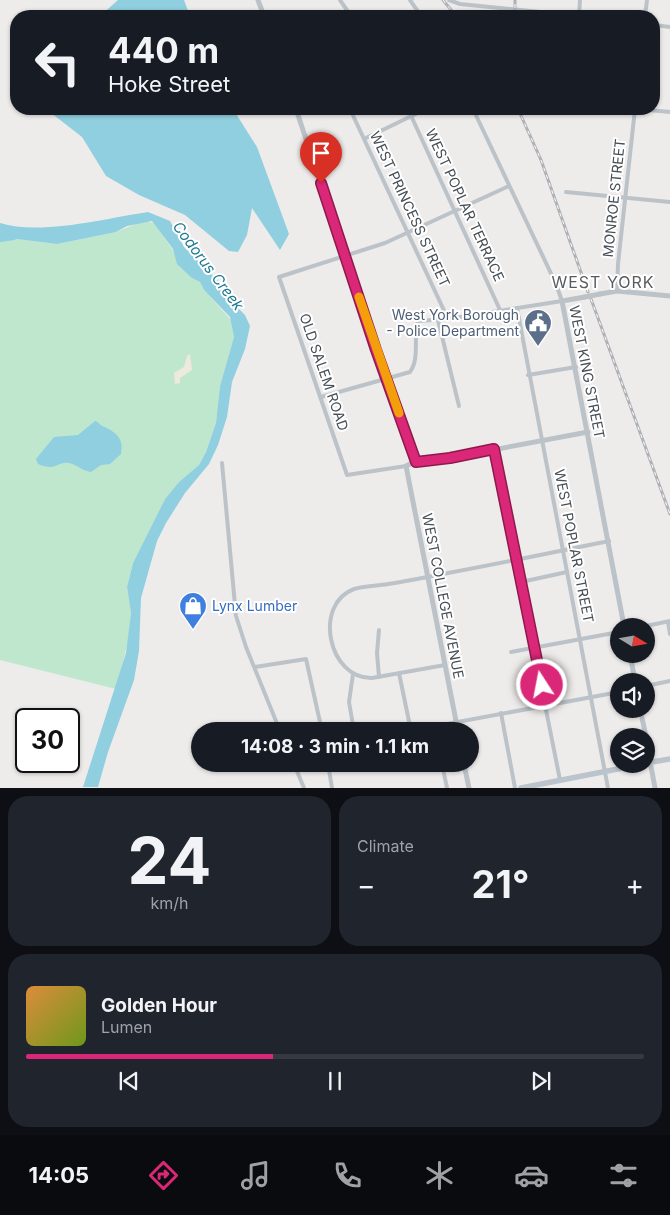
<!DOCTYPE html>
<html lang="en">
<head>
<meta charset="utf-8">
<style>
  body { margin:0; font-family:Inter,sans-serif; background:#20242c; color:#f1f3f6; height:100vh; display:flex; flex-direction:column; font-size:19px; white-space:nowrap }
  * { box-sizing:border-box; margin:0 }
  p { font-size:16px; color:#9ea1a6 }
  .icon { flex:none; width:28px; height:28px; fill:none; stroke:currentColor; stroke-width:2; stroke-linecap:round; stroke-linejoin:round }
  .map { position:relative; height:788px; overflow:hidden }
  .panel { display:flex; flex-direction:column; gap:8px; padding:8px; background:#0d0f14; flex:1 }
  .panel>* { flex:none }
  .top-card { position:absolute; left:10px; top:10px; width:650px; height:105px; border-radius:20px; box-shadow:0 1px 4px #0004; background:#171b24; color:#f1f3f6; overflow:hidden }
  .needle { width:32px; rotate:101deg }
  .buttons { position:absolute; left:610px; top:618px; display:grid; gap:10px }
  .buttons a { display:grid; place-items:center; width:45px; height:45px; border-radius:50%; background:#171b24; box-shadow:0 1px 4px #0004; font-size:25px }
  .speed { position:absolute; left:15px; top:708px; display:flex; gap:10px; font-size:25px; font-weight:700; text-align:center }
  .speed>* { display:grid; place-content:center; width:65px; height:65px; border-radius:50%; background:#171b24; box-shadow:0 1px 4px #0004; line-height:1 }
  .speed .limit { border:2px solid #111; border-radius:8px; background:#fff; color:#111 }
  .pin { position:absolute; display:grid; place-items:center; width:42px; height:42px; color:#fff; margin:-51px -21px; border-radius:50% 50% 50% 0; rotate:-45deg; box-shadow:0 0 5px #0007 }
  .pin .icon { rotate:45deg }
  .me { position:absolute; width:55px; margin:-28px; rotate:349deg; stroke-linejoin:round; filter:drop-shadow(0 0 4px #0008) }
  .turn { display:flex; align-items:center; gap:18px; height:105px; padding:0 15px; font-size:22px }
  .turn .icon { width:65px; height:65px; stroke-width:2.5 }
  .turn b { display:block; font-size:35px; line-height:42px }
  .big { font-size:38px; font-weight:700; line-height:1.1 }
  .panel .card { flex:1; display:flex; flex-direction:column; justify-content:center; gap:8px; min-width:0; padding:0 18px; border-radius:20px; background:#20242c }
  .panel .dial { align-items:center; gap:0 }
  .dial b { font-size:65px; line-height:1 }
  .song { display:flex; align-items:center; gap:15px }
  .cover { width:60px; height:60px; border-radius:8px; background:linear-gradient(135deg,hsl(30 70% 55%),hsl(80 70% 35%)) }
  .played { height:5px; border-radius:2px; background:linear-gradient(90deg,#db2777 40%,#363941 40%) }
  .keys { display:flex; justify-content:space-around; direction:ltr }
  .heat { display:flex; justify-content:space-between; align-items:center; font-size:28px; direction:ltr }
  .panel .tiles { flex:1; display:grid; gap:8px; grid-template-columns:1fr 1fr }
  .card:last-child { grid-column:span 2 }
  .trip { position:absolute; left:191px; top:722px; width:288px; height:50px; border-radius:25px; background:#171b24; box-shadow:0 1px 4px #0004; font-weight:700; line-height:50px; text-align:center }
  .menu { display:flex; height:80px; justify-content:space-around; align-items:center; background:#090b0e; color:#9ea1a6 }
  .menu .icon { width:35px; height:35px }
  .menu .active { color:#db2777 }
  .menu b { font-size:22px; color:#f1f3f6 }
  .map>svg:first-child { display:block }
  .green { fill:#bee7ce }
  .sand { fill:#eee9dd }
  .water { fill:#90cfdf }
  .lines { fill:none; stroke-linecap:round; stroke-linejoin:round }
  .river { stroke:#90cfdf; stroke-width:6 }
  .minor { stroke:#bbc3c9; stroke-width:4 }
  .tertiary { stroke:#bbc3c9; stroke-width:5 }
  .secondary { stroke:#bbc4cd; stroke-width:5.5 }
  .rail-casing { stroke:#aeb1b5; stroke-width:3 }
  .rail { stroke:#fff; stroke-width:1; stroke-dasharray:4; stroke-linecap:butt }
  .tertiary-bridge { stroke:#bbc3c9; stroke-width:5 }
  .route-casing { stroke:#8e194d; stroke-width:12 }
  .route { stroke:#db2777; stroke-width:9 }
  .slow { stroke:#f59e0b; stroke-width:9 }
  .labels { text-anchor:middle; stroke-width:4; stroke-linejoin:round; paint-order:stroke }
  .street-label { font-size:14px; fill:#464f56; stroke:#fff }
  .service-label { font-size:14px; fill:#4e5e75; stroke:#fff; text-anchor:end }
  .shop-label { font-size:14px; fill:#366cbe; stroke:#fff; text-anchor:start }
  .water-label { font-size:15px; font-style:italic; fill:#1d7a92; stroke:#fff }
  .quarter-label { font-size:16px; letter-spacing:1px; fill:#595c5f; stroke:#fff }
</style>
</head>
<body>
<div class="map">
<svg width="670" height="788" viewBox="0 0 670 788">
  <rect width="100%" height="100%" fill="#eeebeb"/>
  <path class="green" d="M143 221 154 223 192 278 200 282 204 290 231 320 234 337 220 386 216 423 206 452 199 465 179 482 165 499 133 563 127 587 131 613 128 642 116 689 0 660V237L57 244 116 232Z"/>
  <path class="sand" d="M190 354 192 370 180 378V383L175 384 174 373 184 367 187 356Z"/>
  <g class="water">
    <path d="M118 0H184L190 16H100Z"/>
    <path d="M46 109H233L257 147 289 234 280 250 252 208 247 235 238 252 229 251 185 215 139 195 106 176 82 137Z"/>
    <path d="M148 212 170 221 184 247 221 284 233 303 245 315 250 326 245 349 232 382 227 417 218 445 209 464 185 493 166 523 157 541 141 598 139 651 134 680 108 752 98 787H83L126 653 131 613 127 587 133 563 165 499 179 482 199 465 206 452 216 423 220 386 234 337 230 317 204 290 200 282 192 278 177 264 173 249 152 221 127 226 116 232 57 244 0 237V223C40 236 107 218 148 212Z"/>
    <path d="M95 421C99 422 100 426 105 427 117 433 124 439 121 454L110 464 101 465 91 472C82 471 76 464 69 463 57 461 57 472 38 464L36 459 54 437 78 435Z"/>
  </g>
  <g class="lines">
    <path class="river" d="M0 239 14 237"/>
    <g class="minor">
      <path d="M340 0 351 16"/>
      <path d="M410 0 421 16"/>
      <path d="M449 0 460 4 581 16"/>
      <path d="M579 16 580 0"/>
      <path d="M645 16 647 0"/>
      <path d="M654 25 670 27"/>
      <path d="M350 109 448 319"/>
      <path d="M408 109 500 310"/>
      <path d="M638 109 670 112"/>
      <path d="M366 138 426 109"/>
      <path d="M566 192 670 202"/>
      <path d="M617 291 618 264 635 109"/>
      <path d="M517 308 608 788"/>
      <path d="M438 320 459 406"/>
      <path d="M528 375 576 367"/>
      <path d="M321 397 410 372C420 358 413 338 418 321L448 319 562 301 556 284 473 109"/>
      <path d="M494 449 560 780"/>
      <path d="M222 463 236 616 246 647 280 731"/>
      <path d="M406 466 347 475 279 277 385 243 509 186"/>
      <path d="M521 582 567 572"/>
      <path d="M668 622 670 634"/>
      <path d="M646 626 670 621"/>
      <path d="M511 652 619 632"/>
      <path d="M445 665 372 678C328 679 313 604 354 589 364 586 377 586 388 584 408 581 428 577 448 573 502 563 555 552 609 541"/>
      <path d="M255 667 306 659 322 731"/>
      <path d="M399 673 411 731"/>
      <path d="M353 674 349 702 354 731"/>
      <path d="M379 677 377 653 379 630"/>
      <path d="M646 686 670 681"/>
      <path d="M501 713 515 788"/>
      <path d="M409 731 619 692"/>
      <path d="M294 764 304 788"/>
      <path d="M328 764 332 788"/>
      <path d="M442 764 447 788"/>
    </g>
    <g class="tertiary">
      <path d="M258 0 264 16"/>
      <path d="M296 109 376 350 416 461"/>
      <path d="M600 294 617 291 670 296"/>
      <path d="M585 297 562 301 624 626"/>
      <path d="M630 654 635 681"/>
      <path d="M640 709 646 736"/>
      <path d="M458 731 406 466 416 461 450 458 588 432"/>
      <path d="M646 740 655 788"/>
      <path d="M464 764 469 788"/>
    </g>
    <g class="secondary">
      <path d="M646 763 670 759"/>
      <path d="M521 788 643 764"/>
    </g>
    <defs>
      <g id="rail">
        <path d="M443 0 456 16"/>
        <path d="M515 16V0"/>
        <path d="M518 109 541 160 588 292"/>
        <path d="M591 299 670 514"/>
      </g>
    </defs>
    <use href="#rail" class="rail-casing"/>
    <use href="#rail" class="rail"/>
    <path class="tertiary-bridge" d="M585 297 600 294"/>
  </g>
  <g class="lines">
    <defs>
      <path id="route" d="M321 183 376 350 416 462 450 458 494 449 542 685"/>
    </defs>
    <use href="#route" class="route-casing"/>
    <use href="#route" class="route"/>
    <path class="slow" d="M359 297 399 413"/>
  </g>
  <defs>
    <symbol id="civic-pin" viewBox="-11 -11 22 30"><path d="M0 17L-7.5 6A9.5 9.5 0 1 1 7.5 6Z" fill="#5c6f8a" stroke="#fff"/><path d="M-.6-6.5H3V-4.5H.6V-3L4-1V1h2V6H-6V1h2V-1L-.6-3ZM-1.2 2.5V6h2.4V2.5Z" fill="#fff"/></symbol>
    <symbol id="shop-pin" viewBox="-11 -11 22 30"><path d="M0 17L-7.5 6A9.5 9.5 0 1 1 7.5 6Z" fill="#3f7fe0" stroke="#fff"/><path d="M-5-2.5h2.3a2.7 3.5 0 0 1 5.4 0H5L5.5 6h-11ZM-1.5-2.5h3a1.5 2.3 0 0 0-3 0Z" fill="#fff"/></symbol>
  </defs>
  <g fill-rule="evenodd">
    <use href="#civic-pin" x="522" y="307" width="32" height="43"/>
    <use href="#shop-pin" x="177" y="590" width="32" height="43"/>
  </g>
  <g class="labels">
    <g class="street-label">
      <text transform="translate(614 198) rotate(-84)" y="5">MONROE STREET</text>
      <text transform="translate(465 205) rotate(65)" y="5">WEST POPLAR TERRACE</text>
      <text transform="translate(410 209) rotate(65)" y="5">WEST PRINCESS STREET</text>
      <text transform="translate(324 372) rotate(71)" y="5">OLD SALEM ROAD</text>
      <text transform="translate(587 372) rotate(79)" y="5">WEST KING STREET</text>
      <text transform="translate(574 546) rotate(79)" y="5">WEST POPLAR STREET</text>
      <text transform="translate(443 596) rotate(79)" y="5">WEST COLLEGE AVENUE</text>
    </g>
    <g class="service-label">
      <text x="519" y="320">West York Borough<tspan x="519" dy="16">- Police Department</tspan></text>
    </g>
    <g class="shop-label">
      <text x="212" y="611">Lynx Lumber</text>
    </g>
    <g class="water-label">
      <text transform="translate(208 266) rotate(53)" y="5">Codorus Creek</text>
    </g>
    <g class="quarter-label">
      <text x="603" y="288">WEST YORK</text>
    </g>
  </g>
</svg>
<div class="buttons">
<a><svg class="needle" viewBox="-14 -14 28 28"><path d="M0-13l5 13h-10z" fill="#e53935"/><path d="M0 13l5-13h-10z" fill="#9ea1a6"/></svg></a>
<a><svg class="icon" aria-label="sound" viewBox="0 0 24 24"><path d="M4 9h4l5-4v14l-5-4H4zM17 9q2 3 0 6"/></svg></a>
<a><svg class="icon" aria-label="layers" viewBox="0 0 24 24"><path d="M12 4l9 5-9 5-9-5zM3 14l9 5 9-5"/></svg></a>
</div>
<div class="speed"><div class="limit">30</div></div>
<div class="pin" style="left:321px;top:183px;background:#d93025"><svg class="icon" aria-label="arrive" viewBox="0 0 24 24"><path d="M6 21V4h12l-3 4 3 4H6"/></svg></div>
<svg class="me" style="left:542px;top:685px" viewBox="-20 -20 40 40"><circle r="17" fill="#db2777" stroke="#fff" stroke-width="3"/><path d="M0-11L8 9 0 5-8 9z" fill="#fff"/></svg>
<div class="trip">14:08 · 3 min · 1.1 km</div>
<div class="top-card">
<div class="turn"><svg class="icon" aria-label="left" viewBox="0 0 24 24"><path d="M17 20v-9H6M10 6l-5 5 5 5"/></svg><div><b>440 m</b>Hoke Street</div></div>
</div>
</div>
<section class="panel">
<div class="tiles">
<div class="card dial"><b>24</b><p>km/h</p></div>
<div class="card"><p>Climate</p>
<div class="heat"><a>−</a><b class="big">21°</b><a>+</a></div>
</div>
<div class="card">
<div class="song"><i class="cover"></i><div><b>Golden Hour</b><p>Lumen</p></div></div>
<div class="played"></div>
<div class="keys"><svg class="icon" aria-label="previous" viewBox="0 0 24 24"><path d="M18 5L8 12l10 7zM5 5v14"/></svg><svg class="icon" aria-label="pause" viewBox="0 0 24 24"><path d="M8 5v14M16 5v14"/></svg><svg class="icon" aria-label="next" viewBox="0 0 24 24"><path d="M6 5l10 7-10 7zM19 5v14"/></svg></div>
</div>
</div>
</section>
<nav class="menu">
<b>14:05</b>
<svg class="icon active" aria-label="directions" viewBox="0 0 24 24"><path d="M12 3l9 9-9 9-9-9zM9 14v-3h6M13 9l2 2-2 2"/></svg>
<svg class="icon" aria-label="music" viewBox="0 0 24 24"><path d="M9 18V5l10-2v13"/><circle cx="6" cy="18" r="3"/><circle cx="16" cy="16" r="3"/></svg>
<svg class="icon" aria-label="phone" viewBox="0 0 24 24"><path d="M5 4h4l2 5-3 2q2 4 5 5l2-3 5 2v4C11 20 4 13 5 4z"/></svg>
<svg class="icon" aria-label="climate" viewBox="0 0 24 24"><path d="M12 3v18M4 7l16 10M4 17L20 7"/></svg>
<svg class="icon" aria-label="car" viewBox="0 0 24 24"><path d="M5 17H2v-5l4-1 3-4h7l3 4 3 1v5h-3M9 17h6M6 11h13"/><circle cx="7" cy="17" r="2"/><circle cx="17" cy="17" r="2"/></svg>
<svg class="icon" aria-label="filters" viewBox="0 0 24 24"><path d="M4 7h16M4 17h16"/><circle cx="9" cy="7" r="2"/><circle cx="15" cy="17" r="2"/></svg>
</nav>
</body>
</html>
